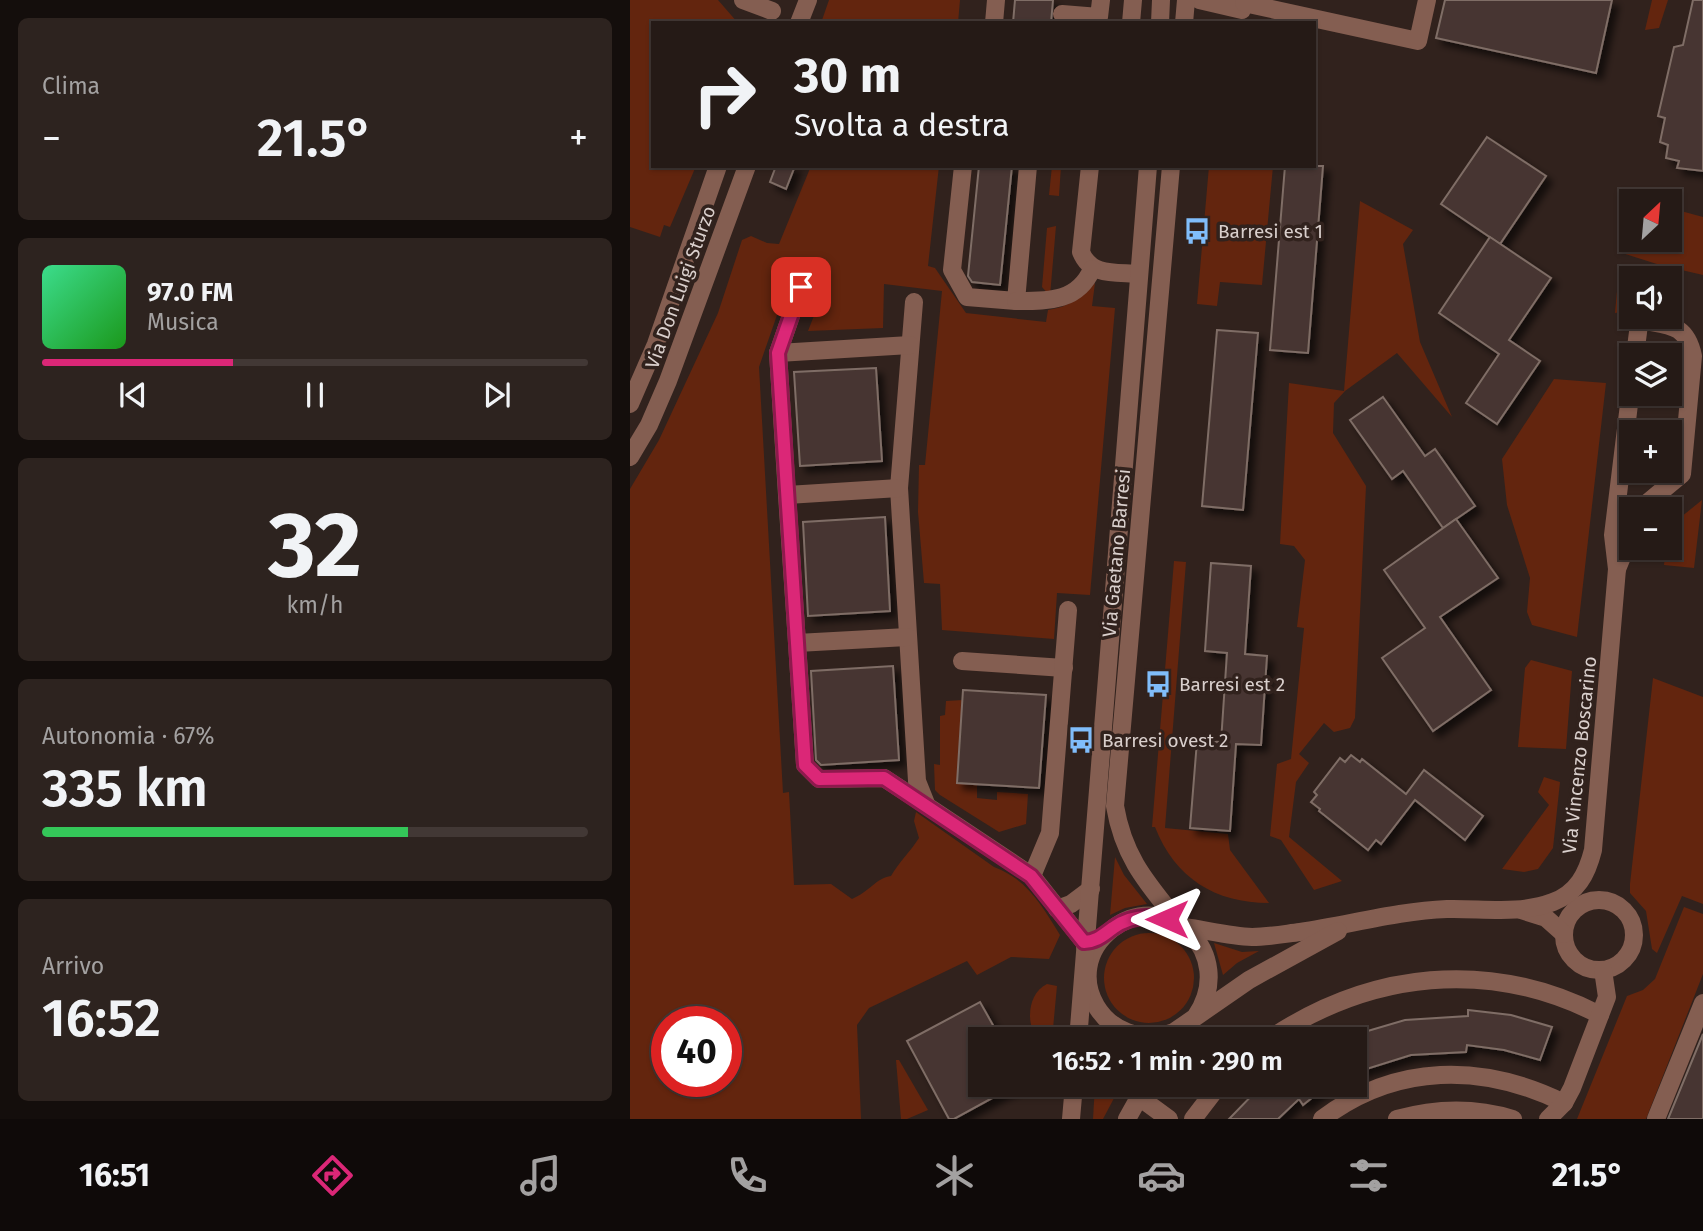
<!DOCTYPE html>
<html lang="it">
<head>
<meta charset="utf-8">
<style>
  body { margin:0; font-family:"Fira Sans",sans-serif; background:#2d231f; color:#f1f3f6; height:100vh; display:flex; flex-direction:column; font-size:26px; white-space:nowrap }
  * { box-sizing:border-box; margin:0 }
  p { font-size:23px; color:#a3a1a1 }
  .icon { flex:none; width:38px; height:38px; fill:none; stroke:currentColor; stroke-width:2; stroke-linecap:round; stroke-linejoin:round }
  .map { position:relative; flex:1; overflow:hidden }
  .drawer { display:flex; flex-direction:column; gap:18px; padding:18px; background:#140e0c; width:630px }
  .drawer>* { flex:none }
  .top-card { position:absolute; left:21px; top:21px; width:665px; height:147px; border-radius:0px; box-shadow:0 2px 5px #0004,0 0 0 2px #423835; background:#251a16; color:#f1f3f6; overflow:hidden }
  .needle { width:46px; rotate:26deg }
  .tools { position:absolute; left:989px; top:189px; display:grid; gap:14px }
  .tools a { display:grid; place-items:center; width:63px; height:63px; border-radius:0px; background:#251a16; box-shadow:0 2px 5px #0004,0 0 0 2px #423835; font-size:35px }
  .speed { position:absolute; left:21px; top:1006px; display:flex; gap:14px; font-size:35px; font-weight:700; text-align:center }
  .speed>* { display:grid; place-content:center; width:91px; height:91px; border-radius:50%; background:#251a16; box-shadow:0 2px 5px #0004,0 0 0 2px #423835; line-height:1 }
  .speed .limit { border:10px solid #d22; background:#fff; color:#111 }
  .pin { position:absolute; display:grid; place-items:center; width:60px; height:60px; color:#fff; margin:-30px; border-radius:14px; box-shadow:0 4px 10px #0006 }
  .me { position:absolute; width:77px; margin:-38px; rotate:270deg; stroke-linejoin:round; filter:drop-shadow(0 0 5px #0008) }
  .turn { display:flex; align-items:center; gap:24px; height:147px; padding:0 28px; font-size:32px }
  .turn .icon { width:91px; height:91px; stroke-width:2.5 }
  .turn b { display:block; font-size:49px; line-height:60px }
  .big { font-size:52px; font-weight:600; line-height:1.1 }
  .drawer .card { flex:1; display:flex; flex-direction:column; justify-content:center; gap:10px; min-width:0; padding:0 24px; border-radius:10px; background:#2d231f }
  .drawer .dial { align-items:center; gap:0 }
  .dial b { font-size:91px; line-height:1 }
  .song { display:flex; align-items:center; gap:21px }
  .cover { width:84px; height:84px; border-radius:10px; background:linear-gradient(135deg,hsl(150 70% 55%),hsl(120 70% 35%)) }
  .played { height:7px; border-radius:4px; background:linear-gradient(90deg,#db2777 35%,#423835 35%) }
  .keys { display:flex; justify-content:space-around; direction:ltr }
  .heat { display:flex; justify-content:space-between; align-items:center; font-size:38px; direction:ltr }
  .charge { height:10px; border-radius:5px; background:linear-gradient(90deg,#34c759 67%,#423835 0) }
  .trip { position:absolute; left:338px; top:1027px; width:399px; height:70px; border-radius:0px; background:#251a16; box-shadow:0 2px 5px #0004,0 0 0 2px #423835; font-weight:600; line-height:70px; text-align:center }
  .menu { display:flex; height:112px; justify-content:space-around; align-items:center; background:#0f0a09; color:#a3a1a1 }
  .menu .icon { width:49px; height:49px }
  .menu .selected { color:#db2777 }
  .menu b { font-size:32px; color:#f1f3f6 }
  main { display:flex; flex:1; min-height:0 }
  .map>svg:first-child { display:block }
  .green { fill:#63250e; fill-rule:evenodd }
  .building { fill:#463630; stroke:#7f6d66; stroke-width:2; filter:url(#shadow) }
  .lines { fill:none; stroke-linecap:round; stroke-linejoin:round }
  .minor { stroke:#845e51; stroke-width:18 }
  .route-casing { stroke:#8e194d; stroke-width:18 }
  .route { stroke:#db2777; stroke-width:12 }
  .labels { text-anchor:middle; stroke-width:7; stroke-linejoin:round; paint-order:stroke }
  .poi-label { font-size:19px; fill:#d9cfcc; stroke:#31221d; text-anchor:start }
  .street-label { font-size:19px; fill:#d9cfcc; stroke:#31221d }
</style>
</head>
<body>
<main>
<section class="drawer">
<div class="card"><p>Clima</p>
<div class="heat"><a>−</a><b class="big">21.5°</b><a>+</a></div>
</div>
<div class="card">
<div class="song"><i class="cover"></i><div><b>97.0 FM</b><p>Musica</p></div></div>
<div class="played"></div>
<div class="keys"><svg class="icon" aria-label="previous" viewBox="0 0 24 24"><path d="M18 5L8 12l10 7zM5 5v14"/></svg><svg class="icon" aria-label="pause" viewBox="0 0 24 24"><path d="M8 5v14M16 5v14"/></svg><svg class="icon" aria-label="next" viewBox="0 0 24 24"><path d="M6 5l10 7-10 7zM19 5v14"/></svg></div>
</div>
<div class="card dial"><b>32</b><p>km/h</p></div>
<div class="card"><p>Autonomia · 67%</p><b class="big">335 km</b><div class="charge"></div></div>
<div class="card"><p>Arrivo</p><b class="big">16:52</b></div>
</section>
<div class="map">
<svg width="1073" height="1119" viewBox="0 0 1073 1119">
  <defs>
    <filter id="shadow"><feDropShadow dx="6" dy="6" stdDeviation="3.5" flood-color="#0009"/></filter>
  </defs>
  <rect width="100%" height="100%" fill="#31221d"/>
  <g class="green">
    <path d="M0 0H88L108 23H23V166H66L40 227 34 225 30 237 0 227Z"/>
    <path d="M199 0H330L328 23H191Z"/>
    <path d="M1022 0H1038L1029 28 1015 30Z"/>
    <path d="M181 166H309L298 266 305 268 336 313 416 322 418 310C438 307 452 298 465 283L462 306 485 308 460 595 427 593 424 639 312 630 310 584 294 583 288 512 289 465H295L312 291 254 284 253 328 178 331 196 285 162 272 129 367 153 793 159 792 164 885 201 884 222 899C239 892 246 878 261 876 269 862 280 852 289 838L284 821 286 812 364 867C397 879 412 906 430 935L419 959 381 957 347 975 337 961 239 1008 227 1025 231 1119H0V489L29 440 88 313 112 240 121 236 137 243 149 244ZM37 1022H96V1082H37Z"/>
    <path d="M422 166H431L429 196 419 195Z"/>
    <path d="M579 166H643L632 285 590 282 587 306 567 304Z"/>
    <path d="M997 197 1014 201H1001V240H1040V208L1073 217V275L1030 265 989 252Z"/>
    <path d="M730 201 783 230 773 244 790 342 822 417 767 353 715 391 704 403 703 433 736 486 725 718 720 728 704 732 694 723 669 754 679 763 666 782 659 837 712 881 684 890 651 840 640 836 647 764 661 759 674 628 667 627 675 560 664 546 650 544 659 383 714 391Z"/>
    <path d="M426 226 420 296 412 287 417 228Z"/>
    <path d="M988 280 994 286 1000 302 991 312 985 313Z"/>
    <path d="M924 379 976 383 947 637 902 625 897 612 900 578 877 505 872 459Z"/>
    <path d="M1072 500 1064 568 1034 565 1036 548H1040V526Z"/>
    <path d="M544 561 556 562 535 828 598 834 600 850 639 903C585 903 545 878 525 827H522Z"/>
    <path d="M901 660 942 671 936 749 888 747 895 668Z"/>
    <path d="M1023 678 1073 697V904L1052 896 1027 953 1022 949 1016 911 1000 893V884Z"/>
    <path d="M333 700 327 783 347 785V798L367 800V792L398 794 396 824 369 832 310 795 305 790 304 764 310 765V716L315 715 316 701Z"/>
    <path d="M914 777 930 782 923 848 908 869 894 872 872 869 919 805 908 792Z"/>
    <path d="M485 857 494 875 517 904 495 908 480 915Z"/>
    <path d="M1054 907 1073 914V974L1016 1119H947L997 996 1013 990 1025 979Z"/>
    <circle cx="519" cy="978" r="45"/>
    <path d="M584 943 612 952 629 951 607 963 593 975Z"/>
    <path d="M417 984 427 986 422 1039H407C396 1023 397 994 417 984Z"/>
    <path d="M266 1060H269L298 1110 277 1119H271Z"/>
    <path d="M465 1085H491L473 1119H463Z"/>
  </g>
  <g class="building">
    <path d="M385 0H423L421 23H383Z"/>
    <path d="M815 0H982L966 73 806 38Z"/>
    <path d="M1063 0H1073V171L1047 168 1049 161 1036 158 1038 145 1030 142 1035 118 1028 116 1044 47 1053 45Z"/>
    <path d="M857 137 916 176 870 244 811 204Z"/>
    <path d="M146 166H165L156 189 140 182Z"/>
    <path d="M349 166H382L370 285 342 282 338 276Z"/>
    <path d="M655 166H693L678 353 640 350Z"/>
    <path d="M860 237 921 278 879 340 910 361 867 424 836 403 869 354 809 313Z"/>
    <path d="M587 330 628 333 613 510 572 506Z"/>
    <path d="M246 368 252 461 170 466 164 372Z"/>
    <path d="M753 397 795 456 805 449 845 506 813 528 773 471 762 479 720 420Z"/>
    <path d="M255 517 260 611 178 616 173 522Z"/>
    <path d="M826 519 868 578 810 617 861 690 803 731 752 658 795 628 754 570Z"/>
    <path d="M581 563 621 566 615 654 637 656 631 745 606 744 600 831 560 828 567 741 591 742 597 653 575 651Z"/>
    <path d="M263 666 269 760 191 765 186 760 181 671Z"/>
    <path d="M333 690 416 695 409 788 327 783Z"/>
    <path d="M721 755 730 762 732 759 776 794 794 770 853 816 835 840 785 800 751 844 746 840 738 850 689 811 690 809 681 802 687 795 684 792 710 758 715 762Z"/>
    <path d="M350 1002 368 1034 357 1040H350V1043L344 1047 350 1059V1085H386L324 1119H319L277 1041Z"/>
    <path d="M838 1010 881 1015 922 1027 910 1060 874 1050 837 1045 836 1052 781 1055 724 1073V1035L775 1020 838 1016Z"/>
    <path d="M1073 1034V1119H1038Z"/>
    <path d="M632 1085H698L673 1105 669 1099 648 1119H599Z"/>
  </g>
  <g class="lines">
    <g class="minor">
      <path d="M113 0 142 11"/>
      <path d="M569 0 612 10 615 0"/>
      <path d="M614 3 788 41 797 0"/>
      <path d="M432 14 469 17 471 0"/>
      <path d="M169 23 178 0"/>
      <path d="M364 23 366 0"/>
      <path d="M501 23 503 0"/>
      <path d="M530 23 531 0"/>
      <path d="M554 23 556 0"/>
      <path d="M333 166 322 270 337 297 386 301 398 166"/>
      <path d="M460 166 451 252C461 277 486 272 509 274"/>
      <path d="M541 166 485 806C494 859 518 884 550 924"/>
      <path d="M1015 278V276"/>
      <path d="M386 301C418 301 448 302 462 269"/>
      <path d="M284 302 269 488 287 781 297 806 402 876 454 942 456 949"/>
      <path d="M1010 320C1039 326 1056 323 1063 356L1052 474 1010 509"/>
      <path d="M148 353 280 345"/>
      <path d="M1005 355 1010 317"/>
      <path d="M0 404 26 344 88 166"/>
      <path d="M0 457 19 425 38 381 117 166"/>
      <path d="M269 488 157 495 167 643 277 637"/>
      <path d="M157 495 148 353 171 287"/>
      <path d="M987 569 1001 535"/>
      <path d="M167 643 175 765 189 779 254 778 297 806"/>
      <path d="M332 661 434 668"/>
      <path d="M402 876 420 833 438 610"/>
      <circle cx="969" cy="935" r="35"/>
      <path d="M427 909 441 904 461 889"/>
      <path d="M891 910 916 918 934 934"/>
      <path d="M554 927C576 930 600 936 622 937 638 937 654 934 670 932 719 925 767 911 817 909 852 908 889 915 923 902 947 893 957 874 963 850L987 569 983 535 1001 388"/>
      <path d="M566 1016C608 954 537 886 482 929 426 973 475 1056 544 1032L619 980 708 931"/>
      <path d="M448 1040 518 166"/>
      <path d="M638 1040C740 971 859 958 970 1015"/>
      <path d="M509 1097 539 1119"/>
      <path d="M441 1119 444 1085"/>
      <path d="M497 1119 516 1085"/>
      <path d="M563 1119 589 1085"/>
      <path d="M692 1119C766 1063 853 1063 934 1103"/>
      <path d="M767 1119C806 1108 844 1107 883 1119"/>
      <path d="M918 1119 934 1103 942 1088 977 997 973 970"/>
      <path d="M1026 1119 1073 1003"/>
    </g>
  </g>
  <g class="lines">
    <defs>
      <path id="route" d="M171 287 148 353 175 765 189 779 254 778 401 876 454 942C468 941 473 935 483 928 499 916 518 915 537 919"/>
    </defs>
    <use href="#route" class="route-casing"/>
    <use href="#route" class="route"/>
  </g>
  <defs>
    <symbol id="bus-bare" viewBox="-9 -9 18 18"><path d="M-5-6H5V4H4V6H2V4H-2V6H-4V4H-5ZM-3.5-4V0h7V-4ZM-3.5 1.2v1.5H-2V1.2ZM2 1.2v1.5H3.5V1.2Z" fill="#80bdfa" stroke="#31221d" stroke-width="2.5" paint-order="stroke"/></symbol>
  </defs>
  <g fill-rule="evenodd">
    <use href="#bus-bare" x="548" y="212" width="38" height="38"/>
    <use href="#bus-bare" x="509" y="665" width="38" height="38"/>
    <use href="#bus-bare" x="432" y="721" width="38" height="38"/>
  </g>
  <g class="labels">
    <g class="poi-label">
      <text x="588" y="238">Barresi est 1</text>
      <text x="549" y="691">Barresi est 2</text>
      <text x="472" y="747">Barresi ovest 2</text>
    </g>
    <g class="street-label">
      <text transform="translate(50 287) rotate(-70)" y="7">Via Don Luigi Sturzo</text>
      <text transform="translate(486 553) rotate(-85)" y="7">Via Gaetano Barresi</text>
      <text transform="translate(949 755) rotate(-84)" y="7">Via Vincenzo Boscarino</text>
    </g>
  </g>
</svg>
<div class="tools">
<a><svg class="needle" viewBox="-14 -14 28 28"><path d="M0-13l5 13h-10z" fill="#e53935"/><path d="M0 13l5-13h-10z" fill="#a3a1a1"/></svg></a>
<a><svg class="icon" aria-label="sound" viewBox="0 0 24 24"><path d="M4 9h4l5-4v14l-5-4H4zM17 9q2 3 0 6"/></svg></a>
<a><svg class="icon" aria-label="layers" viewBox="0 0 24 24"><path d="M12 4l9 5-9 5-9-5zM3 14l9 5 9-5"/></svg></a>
<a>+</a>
<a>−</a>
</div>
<div class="speed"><div class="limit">40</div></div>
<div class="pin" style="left:171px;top:287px;background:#d93025"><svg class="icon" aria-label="arrive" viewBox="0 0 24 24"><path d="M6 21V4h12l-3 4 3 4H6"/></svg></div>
<svg class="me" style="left:537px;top:919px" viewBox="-20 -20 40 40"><path d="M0-17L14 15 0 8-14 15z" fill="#db2777" stroke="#fff" stroke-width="4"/></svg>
<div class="trip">16:52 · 1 min · 290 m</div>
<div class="top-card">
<div class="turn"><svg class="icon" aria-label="right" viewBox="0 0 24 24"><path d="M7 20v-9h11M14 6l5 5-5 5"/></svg><div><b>30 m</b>Svolta a destra</div></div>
</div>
</div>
</main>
<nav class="menu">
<b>16:51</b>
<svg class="icon selected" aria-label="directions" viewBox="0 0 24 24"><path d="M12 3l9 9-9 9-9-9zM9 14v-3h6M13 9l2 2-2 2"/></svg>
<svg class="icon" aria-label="music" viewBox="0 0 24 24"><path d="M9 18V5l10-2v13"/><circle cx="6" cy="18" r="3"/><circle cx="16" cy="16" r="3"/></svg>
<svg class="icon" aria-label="phone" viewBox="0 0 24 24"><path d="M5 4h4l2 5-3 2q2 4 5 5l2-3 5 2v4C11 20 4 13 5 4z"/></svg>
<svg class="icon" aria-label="climate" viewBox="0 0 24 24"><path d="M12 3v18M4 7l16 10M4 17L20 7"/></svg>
<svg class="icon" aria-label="car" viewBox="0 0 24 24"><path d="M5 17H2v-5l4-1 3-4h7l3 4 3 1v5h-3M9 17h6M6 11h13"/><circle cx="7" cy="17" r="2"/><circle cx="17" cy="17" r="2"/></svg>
<svg class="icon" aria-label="filters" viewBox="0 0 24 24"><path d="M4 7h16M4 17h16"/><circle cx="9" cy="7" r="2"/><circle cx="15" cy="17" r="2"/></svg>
<b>21.5°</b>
</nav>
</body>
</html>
